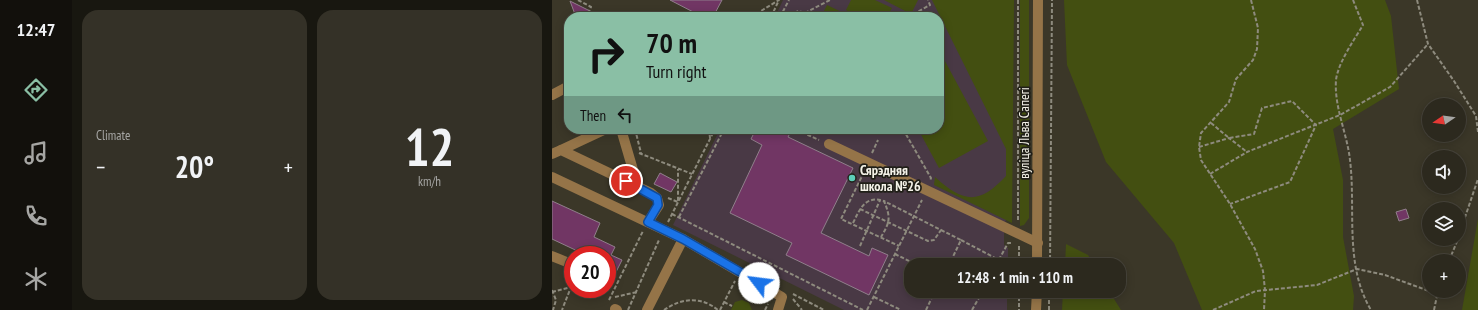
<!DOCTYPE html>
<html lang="en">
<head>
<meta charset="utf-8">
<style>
  body { margin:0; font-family:"PT Sans Narrow",sans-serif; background:#343127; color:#f1f3f6; height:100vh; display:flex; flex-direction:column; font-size:15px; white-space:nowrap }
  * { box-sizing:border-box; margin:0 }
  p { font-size:13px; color:#a6a6a4 }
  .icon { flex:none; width:22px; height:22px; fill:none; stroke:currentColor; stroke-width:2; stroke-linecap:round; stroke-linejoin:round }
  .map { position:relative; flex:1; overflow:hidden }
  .details { display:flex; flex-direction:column; gap:10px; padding:10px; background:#181710; width:480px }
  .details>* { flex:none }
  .hud { position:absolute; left:12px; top:12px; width:380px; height:122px; border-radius:16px; box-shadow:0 2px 10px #0003,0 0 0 1px #48453c; background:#8abfa5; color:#111; overflow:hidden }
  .needle { width:26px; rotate:257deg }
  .fabs { position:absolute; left:870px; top:98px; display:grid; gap:8px }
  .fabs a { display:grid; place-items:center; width:44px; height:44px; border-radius:50%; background:#2c291e; box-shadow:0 2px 10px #0003,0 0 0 1px #48453c; font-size:20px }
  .speed { position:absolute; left:12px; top:246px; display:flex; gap:8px; font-size:20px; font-weight:700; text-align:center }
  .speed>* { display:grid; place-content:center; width:52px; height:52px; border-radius:50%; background:#2c291e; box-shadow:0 2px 10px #0003,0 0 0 1px #48453c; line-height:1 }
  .speed .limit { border:6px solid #d22; background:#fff; color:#111 }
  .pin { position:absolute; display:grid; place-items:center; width:34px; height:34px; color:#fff; margin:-17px; border:2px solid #fff; border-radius:50%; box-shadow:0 1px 4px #0007 }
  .me { position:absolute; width:44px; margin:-22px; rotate:300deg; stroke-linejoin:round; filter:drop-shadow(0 0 3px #0008) }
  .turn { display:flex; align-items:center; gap:14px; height:84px; padding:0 16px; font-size:18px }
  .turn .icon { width:52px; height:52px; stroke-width:2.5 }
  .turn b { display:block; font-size:28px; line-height:34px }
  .then { display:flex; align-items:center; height:38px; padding:0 16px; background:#0003; gap:8px; font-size:15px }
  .big { font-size:30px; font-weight:600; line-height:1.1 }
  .details .tile { flex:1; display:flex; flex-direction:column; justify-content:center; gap:6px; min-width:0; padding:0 14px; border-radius:16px; background:#343127 }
  .details .dial { align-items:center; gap:0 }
  .dial b { font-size:52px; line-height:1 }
  .heat { display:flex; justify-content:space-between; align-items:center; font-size:22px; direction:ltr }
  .details .tiles { flex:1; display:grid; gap:10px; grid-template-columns:repeat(2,1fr) }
  .trip { position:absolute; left:352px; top:258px; width:222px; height:40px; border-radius:16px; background:#2c291e; box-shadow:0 2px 10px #0003,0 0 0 1px #48453c; font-weight:600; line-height:40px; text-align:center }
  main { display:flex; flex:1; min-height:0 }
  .menu { display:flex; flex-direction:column; width:72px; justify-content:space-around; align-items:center; background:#12100c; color:#a6a6a4 }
  .menu .icon { width:28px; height:28px }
  .menu .on { color:#8abfa5 }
  .menu b { font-size:18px; color:#f1f3f6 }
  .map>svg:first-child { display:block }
  .education { fill:#493945 }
  .green { fill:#434f11 }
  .building { fill:#713664; stroke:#907f8b }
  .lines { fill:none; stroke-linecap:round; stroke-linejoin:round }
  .path { stroke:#8e8b7e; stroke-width:2; stroke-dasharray:4 2; stroke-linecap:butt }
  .minor { stroke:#957448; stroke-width:10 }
  .route-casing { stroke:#114b97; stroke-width:10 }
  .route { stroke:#1a73e8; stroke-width:7 }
  .poi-dot { fill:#5dceb9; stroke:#201f18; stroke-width:1.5 }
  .labels { text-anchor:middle; stroke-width:3.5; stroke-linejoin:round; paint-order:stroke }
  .street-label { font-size:14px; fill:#f4f2e8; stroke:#201f18 }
  .poi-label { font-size:14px; font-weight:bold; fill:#f4f2e8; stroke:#201f18; text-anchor:start }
</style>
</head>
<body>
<main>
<nav class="menu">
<b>12:47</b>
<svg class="icon on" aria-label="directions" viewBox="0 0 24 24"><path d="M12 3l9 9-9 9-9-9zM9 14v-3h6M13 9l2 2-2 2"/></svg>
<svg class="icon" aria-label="music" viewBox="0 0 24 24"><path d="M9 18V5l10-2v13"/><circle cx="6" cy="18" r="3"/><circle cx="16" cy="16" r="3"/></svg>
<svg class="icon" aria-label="phone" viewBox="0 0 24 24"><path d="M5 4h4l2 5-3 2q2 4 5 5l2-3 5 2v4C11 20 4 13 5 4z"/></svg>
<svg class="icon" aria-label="climate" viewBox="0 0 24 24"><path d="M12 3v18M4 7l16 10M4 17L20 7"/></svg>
</nav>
<section class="details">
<div class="tiles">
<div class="tile"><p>Climate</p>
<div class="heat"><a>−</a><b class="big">20°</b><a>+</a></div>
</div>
<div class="tile dial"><b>12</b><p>km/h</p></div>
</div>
</section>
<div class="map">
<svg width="926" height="310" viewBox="0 0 926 310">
  <rect width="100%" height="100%" fill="#3b3728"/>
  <path class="education" d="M231 0H382L456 139 455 217 452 226V245L456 248V265H359V291H455V310H292L121 225 168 129H387V17H223Z"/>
  <g class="green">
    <path d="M299 0H323L340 8 335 17H307L294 10Z"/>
    <path d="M332 0H366L359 14Z"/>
    <path d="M380 0H462L460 223 382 185 383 177C412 203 427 205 454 176V149Z"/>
    <path d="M468 0H477V218L472 225 468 226Z"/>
    <path d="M512 0H833L839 16 847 89 781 129 791 180V237L802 296 801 310H650L622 243 554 162 515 65Z"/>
    <path d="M275 5 300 17H269Z"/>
    <path d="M387 50 436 141 387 168 366 129H387Z"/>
    <path d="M926 219V310H910Z"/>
    <path d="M514 244 536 255 542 265H513Z"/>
    <path d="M511 291H557L569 310H510Z"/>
    <path d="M190 300 197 303 200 310H179L183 302Z"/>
  </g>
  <g class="building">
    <path d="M118 0H170L161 17 149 12 147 15Z"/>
    <path d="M18 1 50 17H24Z"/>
    <path d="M204 129H240L236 137 301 168 269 233 317 256 320 248 336 255 317 295 234 255 240 243 178 213 210 145 199 139Z"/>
    <path d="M108 173 125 182 119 192 102 184Z"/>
    <path d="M0 201 48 223 42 237 63 247 59 255 70 260 55 290V255H34L0 239Z"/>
    <path d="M854 209 857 218 847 221 844 212Z"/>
  </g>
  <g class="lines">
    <g class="path">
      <path d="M26 0 39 7 37 11"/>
      <path d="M466 0V222"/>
      <path d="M699 0 706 28 705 49 701 60 684 79 677 102 649 133 647 147 649 160 678 204 703 249 711 271 713 290 712 310"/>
      <path d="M801 0 811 25C802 40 786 63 784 80 782 107 795 133 798 160 804 209 792 265 819 310"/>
      <path d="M865 0 876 44 902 81 924 116 926 132"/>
      <path d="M253 13 278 0"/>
      <path d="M199 17 227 0"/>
      <path d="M219 17 227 0"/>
      <path d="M228 17 237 0"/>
      <path d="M239 17 241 13 247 11 253 13 256 17"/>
      <path d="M356 17 378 5 376 0"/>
      <path d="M659 123 677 138 702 134 710 108 740 101 764 125 738 182 678 204"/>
      <path d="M83 129 89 153"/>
      <path d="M157 129 158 138"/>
      <path d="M259 129 256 135 267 140"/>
      <path d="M351 129 379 178 378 181"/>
      <path d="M647 147 677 138 695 152"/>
      <path d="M87 153 140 174"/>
      <path d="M320 153 326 140"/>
      <path d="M312 172 289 219 347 246"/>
      <path d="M658 174 695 152 788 115 838 87 876 44"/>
      <path d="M116 198 126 202V169"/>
      <path d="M308 209 376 241 382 240 389 230 332 201"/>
      <path d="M120 214 311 310"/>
      <path d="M127 217 172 129"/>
      <path d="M116 222 163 129"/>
      <path d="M301 223C308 209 313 195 332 201 339 218 338 222 329 237"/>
      <path d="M389 230 409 240 397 265"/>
      <path d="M907 235 926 179"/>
      <path d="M409 240 447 260"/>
      <path d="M308 246 328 200"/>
      <path d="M467 246V265"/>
      <path d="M343 254 365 265"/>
      <path d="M897 261 906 239"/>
      <path d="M444 265 456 243H460"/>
      <path d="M498 265 500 0"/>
      <path d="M23 289 29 292"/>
      <path d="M0 290 4 300 1 310"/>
      <path d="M467 291V310"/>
      <path d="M878 291 885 294"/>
      <path d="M0 292 19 287 10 310"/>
      <path d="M241 294 272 310"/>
      <path d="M63 297 85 292"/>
      <path d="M322 297 349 310"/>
      <path d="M241 299 250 310"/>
      <path d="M57 300 91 231"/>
      <path d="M172 302 180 306"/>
      <path d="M76 310 107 240"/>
      <path d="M112 310C129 298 149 296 166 310"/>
      <path d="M168 310 183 281"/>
      <path d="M213 310 216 304"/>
      <path d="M315 310 370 200"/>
      <path d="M374 310 383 291"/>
      <path d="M420 310 431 291"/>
      <path d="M497 310V291"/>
      <path d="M661 310 704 291 765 285 805 269 833 275 877 291"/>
      <path d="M882 310 886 291"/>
    </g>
    <g class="minor">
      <path d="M0 95 17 86"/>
      <path d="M69 129 86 187"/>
      <path d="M277 144 486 243"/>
      <path d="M9 150 54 129"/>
      <path d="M0 154 9 150 99 193 105 198 107 205 96 222"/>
      <path d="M0 177 131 239 95 310"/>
      <path d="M131 239 230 297 226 310"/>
      <path d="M0 256 17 263"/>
      <path d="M485 265 486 0"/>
      <path d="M63 309 65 310"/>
      <path d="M484 310 485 291"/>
    </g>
  </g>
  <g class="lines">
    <defs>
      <path id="route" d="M74 181 105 198 106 205 96 222 131 239 207 283"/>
    </defs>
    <use href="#route" class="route-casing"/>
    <use href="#route" class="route"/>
  </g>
  <circle class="poi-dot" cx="300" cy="178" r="4"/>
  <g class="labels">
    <g class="street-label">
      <text transform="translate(472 133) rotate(-90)" y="5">вуліца Льва Сапегі</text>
    </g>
    <g class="poi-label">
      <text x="308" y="175">Сярэдняя<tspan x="308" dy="16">школа №26</tspan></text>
    </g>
  </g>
</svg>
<div class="fabs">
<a><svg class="needle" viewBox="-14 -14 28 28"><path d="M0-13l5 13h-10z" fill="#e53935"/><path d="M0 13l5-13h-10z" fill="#a6a6a4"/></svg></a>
<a><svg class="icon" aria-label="sound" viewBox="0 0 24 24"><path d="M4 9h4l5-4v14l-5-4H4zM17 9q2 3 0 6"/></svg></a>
<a><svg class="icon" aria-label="layers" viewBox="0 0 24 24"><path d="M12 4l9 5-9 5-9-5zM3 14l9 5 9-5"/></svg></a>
<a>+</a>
</div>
<div class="speed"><div class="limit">20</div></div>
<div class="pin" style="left:74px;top:181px;background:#d93025"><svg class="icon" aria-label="arrive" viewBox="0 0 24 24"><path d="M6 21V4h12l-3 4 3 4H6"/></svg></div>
<svg class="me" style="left:207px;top:283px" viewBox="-20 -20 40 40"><circle r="19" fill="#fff"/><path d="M0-13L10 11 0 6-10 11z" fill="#1a73e8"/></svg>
<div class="trip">12:48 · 1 min · 110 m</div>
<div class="hud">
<div class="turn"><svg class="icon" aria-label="right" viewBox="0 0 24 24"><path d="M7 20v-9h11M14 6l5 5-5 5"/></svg><div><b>70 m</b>Turn right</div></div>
<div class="then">Then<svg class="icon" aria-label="left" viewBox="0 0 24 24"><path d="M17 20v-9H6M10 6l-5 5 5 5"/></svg></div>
</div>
</div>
</main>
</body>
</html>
